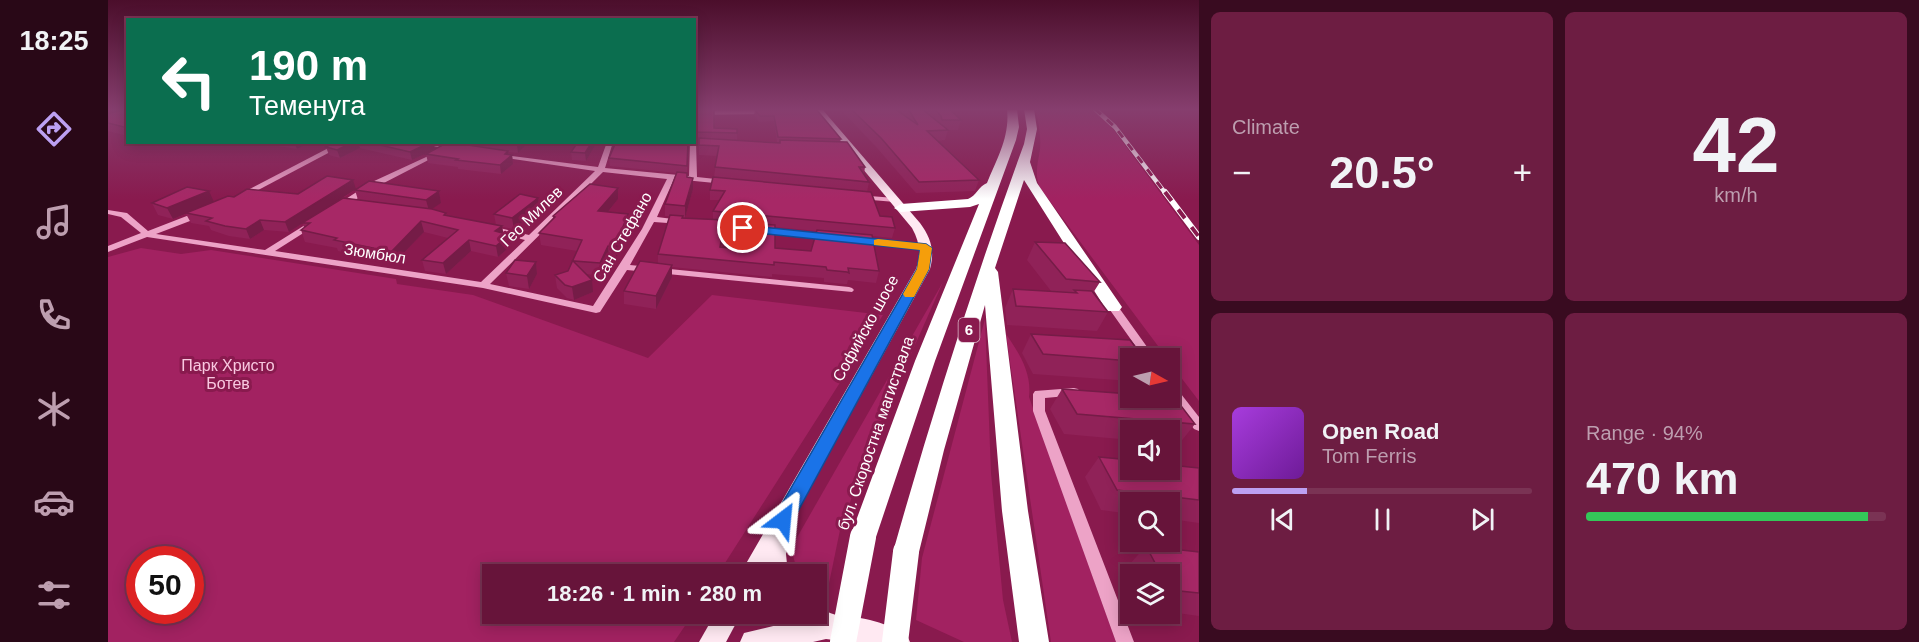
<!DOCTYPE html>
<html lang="en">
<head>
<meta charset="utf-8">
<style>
  body { margin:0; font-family:Arial,sans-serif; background:#6d1d42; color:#f1f3f6; height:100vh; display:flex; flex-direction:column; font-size:22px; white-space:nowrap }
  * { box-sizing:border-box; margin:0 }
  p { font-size:20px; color:#bd9eaf }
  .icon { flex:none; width:33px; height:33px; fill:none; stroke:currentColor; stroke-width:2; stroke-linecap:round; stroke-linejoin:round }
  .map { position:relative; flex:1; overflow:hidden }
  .sheet { display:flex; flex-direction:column; gap:12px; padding:12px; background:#390b20; width:720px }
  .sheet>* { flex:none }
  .top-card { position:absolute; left:18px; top:18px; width:570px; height:126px; border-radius:0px; box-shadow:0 3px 15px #0003,0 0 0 2px #7a3354; background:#0b6e4f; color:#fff; overflow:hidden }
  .needle { width:39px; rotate:98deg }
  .buttons { position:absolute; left:1012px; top:348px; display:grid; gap:12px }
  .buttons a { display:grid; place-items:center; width:60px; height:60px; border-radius:0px; background:#67143a; box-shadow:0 3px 15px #0003,0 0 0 2px #7a3354; font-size:30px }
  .speed { position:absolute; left:18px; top:546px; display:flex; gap:12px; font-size:30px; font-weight:700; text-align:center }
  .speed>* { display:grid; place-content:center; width:78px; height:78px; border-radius:50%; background:#67143a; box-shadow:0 3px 15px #0003,0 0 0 2px #7a3354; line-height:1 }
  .speed .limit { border:9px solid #d22; background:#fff; color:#111 }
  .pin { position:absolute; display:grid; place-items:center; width:51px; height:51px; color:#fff; margin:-26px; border:3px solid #fff; border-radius:50%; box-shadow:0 2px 6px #0007 }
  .me { position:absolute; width:66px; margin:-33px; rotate:29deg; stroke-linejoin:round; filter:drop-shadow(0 0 4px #0008) }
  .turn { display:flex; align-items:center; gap:21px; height:126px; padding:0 24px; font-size:27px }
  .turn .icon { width:78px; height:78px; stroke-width:2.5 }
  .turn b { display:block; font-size:42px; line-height:51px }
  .big { font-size:45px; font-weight:700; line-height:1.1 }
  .sheet .tile { flex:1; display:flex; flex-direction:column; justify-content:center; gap:9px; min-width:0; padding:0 21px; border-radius:9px; background:#6d1d42 }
  .sheet .dial { align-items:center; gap:0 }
  .dial b { font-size:78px; line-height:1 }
  .song { display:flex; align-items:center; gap:18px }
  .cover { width:72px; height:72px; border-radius:9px; background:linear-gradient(135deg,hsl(280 70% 55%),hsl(280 70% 35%)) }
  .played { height:6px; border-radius:3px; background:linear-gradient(90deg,#bca0f2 25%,#7a3354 25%) }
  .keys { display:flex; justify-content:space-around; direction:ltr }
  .heat { display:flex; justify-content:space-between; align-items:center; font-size:33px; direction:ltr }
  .charge { height:9px; border-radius:4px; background:linear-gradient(90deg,#34c759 94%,#7a3354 0) }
  .sheet .tiles { flex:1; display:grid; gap:12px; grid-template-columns:repeat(2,1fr) }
  .trip { position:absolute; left:374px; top:564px; width:345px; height:60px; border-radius:0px; background:#67143a; box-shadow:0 3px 15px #0003,0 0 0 2px #7a3354; font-weight:700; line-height:60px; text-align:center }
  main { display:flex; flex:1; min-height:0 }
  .menu { display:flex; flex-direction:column; width:108px; justify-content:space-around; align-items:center; background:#290817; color:#bd9eaf }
  .menu .icon { width:42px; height:42px }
  .menu .selected { color:#bca0f2 }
  .menu b { font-size:27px; color:#f1f3f6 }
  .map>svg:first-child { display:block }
  .green { fill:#a22261; fill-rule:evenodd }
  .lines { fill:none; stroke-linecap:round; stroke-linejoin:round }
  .minor { fill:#eda3c7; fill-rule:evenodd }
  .major { fill:#ffe9f2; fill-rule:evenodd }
  .highway { fill:#fff; fill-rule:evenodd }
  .rail-far1-casing { stroke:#fff; stroke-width:4.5 }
  .rail-casing { stroke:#fff; stroke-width:6 }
  .rail-far1 { stroke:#891a4e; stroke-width:3; stroke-dasharray:8; stroke-linecap:butt }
  .rail { stroke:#891a4e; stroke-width:4; stroke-dasharray:11; stroke-linecap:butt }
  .highway-bridge { stroke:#fff; stroke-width:26 }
  .wall { fill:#902258; fill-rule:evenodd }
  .shaded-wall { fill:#751c47 }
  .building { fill:#a72866; stroke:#751c47; stroke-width:1.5 }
  .route { fill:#1a73e8; stroke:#114b97; stroke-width:1.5 }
  .slow { fill:#f59e0b }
  .labels { text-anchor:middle; stroke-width:6; stroke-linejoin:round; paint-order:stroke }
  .shield { fill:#891a4e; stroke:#dcbaca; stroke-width:1.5 }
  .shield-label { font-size:15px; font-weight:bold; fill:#fff }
  .street-label { font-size:16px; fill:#fff; stroke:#891a4e }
  .park-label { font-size:16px; fill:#f9c8e0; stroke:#891a4e }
</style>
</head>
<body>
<main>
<nav class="menu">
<b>18:25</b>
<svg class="icon selected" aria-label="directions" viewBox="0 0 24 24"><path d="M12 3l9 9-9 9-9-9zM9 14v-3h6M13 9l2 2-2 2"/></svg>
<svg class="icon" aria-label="music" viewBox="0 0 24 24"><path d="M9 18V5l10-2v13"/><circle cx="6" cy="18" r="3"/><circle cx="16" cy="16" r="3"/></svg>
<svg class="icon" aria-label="phone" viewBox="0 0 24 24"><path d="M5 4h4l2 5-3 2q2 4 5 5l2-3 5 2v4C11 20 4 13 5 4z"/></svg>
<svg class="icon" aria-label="climate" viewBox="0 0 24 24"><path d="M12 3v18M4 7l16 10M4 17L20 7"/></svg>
<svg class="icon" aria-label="car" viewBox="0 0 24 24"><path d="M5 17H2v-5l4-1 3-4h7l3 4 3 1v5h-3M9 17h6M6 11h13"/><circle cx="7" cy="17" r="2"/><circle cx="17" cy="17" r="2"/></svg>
<svg class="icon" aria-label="filters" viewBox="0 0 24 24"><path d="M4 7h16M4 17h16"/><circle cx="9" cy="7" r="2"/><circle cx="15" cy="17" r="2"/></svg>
</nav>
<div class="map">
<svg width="1091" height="642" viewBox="0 0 1091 642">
  <rect width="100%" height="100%" fill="#891a4e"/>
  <g class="green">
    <path d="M927 109H984L1002 125 1091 245V401L1062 363V358H1059L932 188C926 173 930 164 932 149 933 135 931 122 927 109Z"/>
    <path d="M33 248 73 254 103 250 288 279 289 284 365 295 540 358 604 295 775 315 610 574H384V614H585L566 642H0V257ZM32 560H82V610H32Z"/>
    <path d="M835 282 763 444 732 530 718 598 708 593V574H690L683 548Z"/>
    <path d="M877 319 883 473 895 600 904 642H856L808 620 814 558Z"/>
    <path d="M898 334C911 353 924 373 921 397L1008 642H943Z"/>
  </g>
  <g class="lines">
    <g class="minor">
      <path d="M586 111 659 110 662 112 659 114 586 115Z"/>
      <path d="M586 140 588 142 589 177 617 180 621 182 617 184 566 179 549 217 573 220 577 222 573 224 546 222 522 265 741 287 744 288 746 290 744 292 519 270 492 312 488 313 375 288 39 237 0 252V246L33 233 13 217 0 214V210L19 213 40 231 89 212H95V216L48 234 157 250 205 220 209 223 208 225 167 251 373 282 417 240 380 231V227L383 226 421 235 487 171 391 157 388 155 389 154 490 167 499 142H505L497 168 581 176 582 142H586ZM495 172 559 179 534 229 485 306 382 284Z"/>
      <path d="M232 142H241L137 197H131L130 195Z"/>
      <path d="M303 142H323L349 148 346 150Z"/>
      <path d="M329 152 334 153 270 186 234 208H231L227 206 264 182Z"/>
      <path d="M749 195 787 198 791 200 787 202 752 199H749Z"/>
      <path d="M604 222 719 234 723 237 719 240 601 227 600 225Z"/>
      <path d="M753 238 818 244 822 247 818 250 750 243V239Z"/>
      <path d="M997 303 1009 305 1047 358H1036L1002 310 993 308 992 306Z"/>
      <path d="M1062 384 1066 385 1091 417V431L1086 429 1062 397Z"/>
      <path d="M966 388 970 389 972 392 970 395 937 398V411L1026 642H1008L925 411V394L927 391Z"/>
    </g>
    <g class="major">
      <path d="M705 109H714L812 223C823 238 827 251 822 269L679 530 682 536 678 554 680 574H658L657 570 655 574H632L808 269C813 254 812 242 804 228Z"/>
      <path d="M708 605C731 621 738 614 762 620 774 623 786 628 798 633L802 642H741L718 639 705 642H632L636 633 690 620 688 614H708Z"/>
      <path d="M607 614H633L618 642H591Z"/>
    </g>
    <g class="highway">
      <path d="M899 109H909L911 127 908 140 827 361 768 537 764 545 755 549 746 545 742 537 807 361 871 204 862 207 793 212 786 208 793 204 860 199C868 196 871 186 879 183 889 158 902 137 899 109Z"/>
      <path d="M916 109H926L929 129 922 162 929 183 1014 307 1011 311H999L916 180 887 268 890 272 920 511 941 642H911L894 511 877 305 836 450 811 552 807 561 798 564 789 561 785 552C824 414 867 278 916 144L919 129Z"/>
    </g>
    <defs>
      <path id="rail-far1" d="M987 109 1007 127 1058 194"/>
      <path id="rail" d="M1057 192 1091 237"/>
    </defs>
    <use href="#rail-far1" class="rail-far1-casing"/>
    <use href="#rail" class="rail-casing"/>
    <use href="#rail-far1" class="rail-far1"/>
    <use href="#rail" class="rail"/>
    <g class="highway-bridge">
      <path d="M735 642 755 537"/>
      <path d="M787 642 798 552"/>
    </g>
  </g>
  <g class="wall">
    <path d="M0 109H20V136L0 131Z"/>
    <path d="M674 109 733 139 732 142 757 167 756 174 761 182 759 192 772 216 787 228 784 238 764 236 771 271 768 283 740 280 739 284H736L716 282V278L664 274V277L564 267V277L548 309 516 304V291L550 263V254L562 216H557V204L568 173 502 166 501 158 580 142 579 173V177L585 189 577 218 575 217V219L605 220V211L612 200H602V190L606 177 609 156 591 155V140L586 138V110L606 128 629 133V140L669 142 666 121 651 122 646 115 647 110ZM617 222 650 225 648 247 642 250 614 247ZM667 227 709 231 703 251 667 248Z"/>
    <path d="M732 109H787L795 114 791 109H841L853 120 850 130H840L837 140 829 141 871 180 867 191 808 193 770 149Z"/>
    <path d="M156 142H202L189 149 157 144Z"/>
    <path d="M228 142H325L327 149 304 160 252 148 232 158 221 155 218 147Z"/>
    <path d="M326 142H421L410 153 400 152 401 154 404 155 405 164 393 174 350 169V167L320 163 318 154 337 144Z"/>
    <path d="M489 142 478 161 464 160 463 152Z"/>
    <path d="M248 189 331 191 333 203 323 209 339 215 388 225 386 214 430 198 432 209 406 229 394 227 395 234 401 235 403 246 390 257 363 251 338 274 317 271 314 260 340 238 316 232 286 263 268 261 267 259 230 251 229 248 197 242 193 230 196 228 195 223 181 232 156 230 142 239 121 236 103 230 101 226 83 223 78 214 65 219 50 215 44 203 106 202 126 197 190 194ZM247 190 250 200 235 198Z"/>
    <path d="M510 199 500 212 520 214 521 226 508 259 501 258 493 276 479 274 485 292 466 300 459 298 449 288 447 275 460 271 469 251 433 245 431 233 445 218V216Z"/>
    <path d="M927 242 992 282 985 293 1000 312 989 331 899 325 897 308 905 289 943 291 919 260Z"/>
    <path d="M428 262 429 274 421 289 401 286 398 273Z"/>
    <path d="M923 334 1023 358V381L925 374 914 353Z"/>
    <path d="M954 389 1087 424 1071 444 1062 443V430H1023V440L956 434 942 409Z"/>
    <path d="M991 457 1091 468V523L1062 519V502H1023V514L993 510 977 477Z"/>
    <path d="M1038 546 1091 552V616L1062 612V574H1024L1020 566Z"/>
  </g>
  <g class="shaded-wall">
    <path d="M0 109H19L0 116Z"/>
    <path d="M186 142H202L189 149Z"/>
    <path d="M215 142H226L217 147Z"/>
    <path d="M245 142H250L252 148 232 158 229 150Z"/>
    <path d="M323 142H325L327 149 304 160 302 152Z"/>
    <path d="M412 142H421L410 153 409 145Z"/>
    <path d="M484 142H489L478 161 477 153Z"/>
    <path d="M400 151 401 157 404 155 405 164 393 174 392 165 397 154Z"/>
    <path d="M585 178V189L577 218V206Z"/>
    <path d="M245 180 248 189 181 232 177 222Z"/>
    <path d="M510 188V199L491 223 490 211Z"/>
    <path d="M101 191 106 202 65 219 59 208Z"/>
    <path d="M331 191 333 203 321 211 318 200Z"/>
    <path d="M430 198 432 209 406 229 404 218Z"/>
    <path d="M520 214 521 226 508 259 507 247Z"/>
    <path d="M152 220 156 230 142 239 138 229Z"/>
    <path d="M617 220 616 232 611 258 612 247Z"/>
    <path d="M313 221 316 232 286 263 283 252Z"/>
    <path d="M394 226 396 237 387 231Z"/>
    <path d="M401 235 403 246 390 257 388 246Z"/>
    <path d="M361 240 363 251 338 274 335 263Z"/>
    <path d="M500 246 501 258 493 276 492 263Z"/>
    <path d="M428 262 429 274 421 289 419 276Z"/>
    <path d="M564 265V277L548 309V296Z"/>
    <path d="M484 280 485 292 466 300 464 287Z"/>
  </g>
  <g class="building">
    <path d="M16 109H20V128L0 123V114Z"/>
    <path d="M606 109V128L629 129V133L589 132 586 130V110Z"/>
    <path d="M674 109H708L733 139 670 137 666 116H652L647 110Z"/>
    <path d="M743 109H787L810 125 800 109H814L840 130 819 131 871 180 811 182 773 138Z"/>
    <path d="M826 109H841L853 120H834L833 116Z"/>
    <path d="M591 138 672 143V140L739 142 757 167H751L761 182 607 167 611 146 591 145Z"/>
    <path d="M228 142H245L229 150 218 147Z"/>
    <path d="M259 142H323L302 152Z"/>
    <path d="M340 142 400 151 397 154 404 155 392 165 348 160 350 159 318 154Z"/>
    <path d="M387 142H412L409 145Z"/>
    <path d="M470 142H484L477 153 463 152Z"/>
    <path d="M508 142H580L579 166 501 158Z"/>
    <path d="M569 172 579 173V177L585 178 577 206 557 204Z"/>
    <path d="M219 176 245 180 177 222 152 220 138 229 117 226 98 221 104 218 78 213 120 196 126 197 139 189 190 194Z"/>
    <path d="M605 177 763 192 772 216 784 217 787 228 605 211 617 191 602 190Z"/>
    <path d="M261 181 331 191 318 200 247 190Z"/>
    <path d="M482 184 510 188 490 211 520 214 507 247 500 246 492 263 465 261 484 280 464 287 457 285 447 275 460 271 474 240 431 233 447 217 445 216Z"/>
    <path d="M79 187 101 191 59 208 44 203Z"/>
    <path d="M412 194 430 198 404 218 386 214Z"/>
    <path d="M235 198 324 209 338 213 336 215 394 226 387 231 401 235 388 246 361 240 335 263 314 260 350 230 313 221 283 252 264 250 265 248 226 240 229 238 193 230 202 223H194Z"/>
    <path d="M562 215 575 216 574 218 617 220 612 247 642 250 643 247H649L650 224 667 225V248L703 251 709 230 764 235 771 271 740 268 741 273 739 272 719 270 718 267 666 262V265L550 254Z"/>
    <path d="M927 242 957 243 992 282 958 279Z"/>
    <path d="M407 260 428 262 419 276 398 273Z"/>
    <path d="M532 261 564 265 548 296 516 291Z"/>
    <path d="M905 289 969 293 966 290 984 291 1000 312 908 306Z"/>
    <path d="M923 334 1022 340 1036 358H1023V361L935 354Z"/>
    <path d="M954 389 1023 394V398H1067L1087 424 969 414Z"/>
    <path d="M991 457 1023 460V470H1062V465L1091 468V500L1009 490Z"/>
    <path d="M1038 546 1091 552V593L1062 590V574H1053Z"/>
  </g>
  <linearGradient id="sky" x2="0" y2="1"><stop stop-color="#4b0e2b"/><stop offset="0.55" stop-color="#863e6e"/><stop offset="1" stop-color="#863e6e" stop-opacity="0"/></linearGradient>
  <rect width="1091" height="199" fill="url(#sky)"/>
  <path class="route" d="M635 225 818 244 824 248 821 269 682 526 675 529 668 526 665 520 668 514 809 269 812 250 631 231V226Z"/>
  <path class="slow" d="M770 239 818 244 824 248 821 269 806 297H797L795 294 809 269 812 250 766 245V240Z"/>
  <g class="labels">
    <rect class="shield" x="850.5" y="318" width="21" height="24" rx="4.5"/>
    <g class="shield-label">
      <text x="861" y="335">6</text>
    </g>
    <g class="street-label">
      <text transform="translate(423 216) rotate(-44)" y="6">Гео Милев</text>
      <text transform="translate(514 237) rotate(-60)" y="6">Сан Стефано</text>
      <text transform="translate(267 253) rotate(9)" y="6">Зюмбюл</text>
      <text transform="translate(757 328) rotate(-61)" y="6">Софийско шосе</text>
      <text transform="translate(767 433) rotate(-71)" y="6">бул. Скоростна магистрала</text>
    </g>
    <g class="park-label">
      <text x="120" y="371">Парк Христо<tspan x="120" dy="18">Ботев</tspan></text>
    </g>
  </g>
</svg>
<div class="buttons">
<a><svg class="needle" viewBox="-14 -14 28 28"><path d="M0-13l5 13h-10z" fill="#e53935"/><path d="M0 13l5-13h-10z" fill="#bd9eaf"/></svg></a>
<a><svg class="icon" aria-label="sound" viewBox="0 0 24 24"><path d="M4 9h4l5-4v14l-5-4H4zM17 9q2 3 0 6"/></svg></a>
<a><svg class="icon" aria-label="search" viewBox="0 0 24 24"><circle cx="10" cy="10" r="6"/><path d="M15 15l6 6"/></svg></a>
<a><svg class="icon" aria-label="layers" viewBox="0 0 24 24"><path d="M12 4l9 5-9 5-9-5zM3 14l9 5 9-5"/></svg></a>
</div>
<div class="speed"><div class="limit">50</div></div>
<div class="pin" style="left:635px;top:228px;background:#d93025"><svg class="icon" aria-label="arrive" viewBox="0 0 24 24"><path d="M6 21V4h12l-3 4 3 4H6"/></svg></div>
<svg class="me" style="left:675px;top:520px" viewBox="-20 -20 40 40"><path d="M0-17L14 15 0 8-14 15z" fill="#1a73e8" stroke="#fff" stroke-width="4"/></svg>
<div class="trip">18:26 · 1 min · 280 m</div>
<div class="top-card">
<div class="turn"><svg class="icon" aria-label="left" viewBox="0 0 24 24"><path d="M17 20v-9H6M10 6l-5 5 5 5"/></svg><div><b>190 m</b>Теменуга</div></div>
</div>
</div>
<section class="sheet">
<div class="tiles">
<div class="tile"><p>Climate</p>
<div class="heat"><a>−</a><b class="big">20.5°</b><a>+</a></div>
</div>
<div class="tile dial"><b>42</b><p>km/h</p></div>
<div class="tile">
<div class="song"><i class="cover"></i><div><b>Open Road</b><p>Tom Ferris</p></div></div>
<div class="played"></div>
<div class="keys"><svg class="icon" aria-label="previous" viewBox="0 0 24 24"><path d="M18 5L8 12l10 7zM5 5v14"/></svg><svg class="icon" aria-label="pause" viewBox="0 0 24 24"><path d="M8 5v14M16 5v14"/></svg><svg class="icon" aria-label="next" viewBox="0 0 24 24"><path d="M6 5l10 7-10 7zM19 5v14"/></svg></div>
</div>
<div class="tile"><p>Range · 94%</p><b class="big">470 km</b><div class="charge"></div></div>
</div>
</section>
</main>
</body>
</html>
